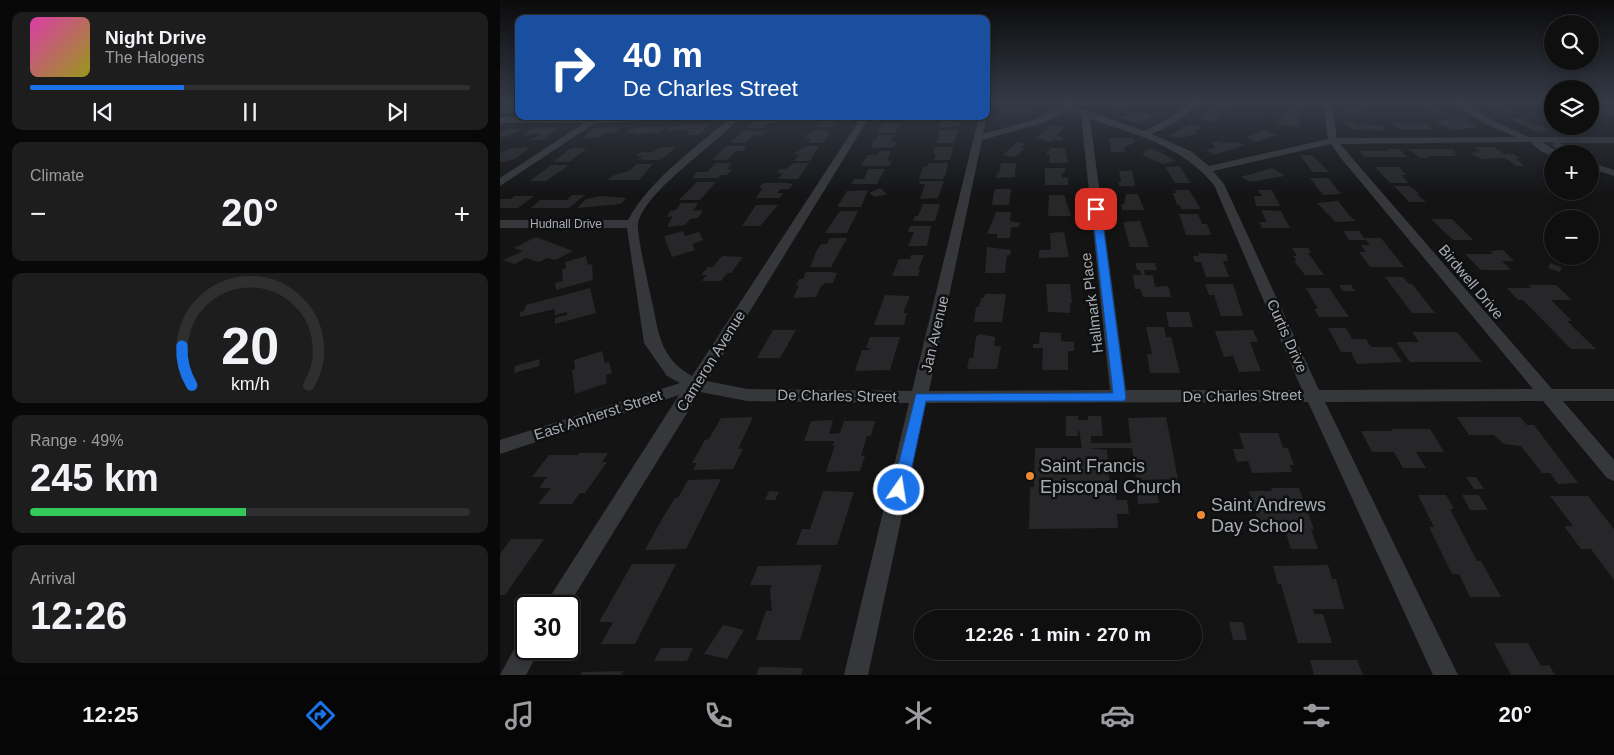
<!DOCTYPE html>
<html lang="en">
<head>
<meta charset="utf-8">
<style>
  body { margin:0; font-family:Helvetica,sans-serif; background:#1d1d1e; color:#f1f3f6; height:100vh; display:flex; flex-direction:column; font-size:19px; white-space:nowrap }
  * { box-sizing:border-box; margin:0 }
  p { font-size:16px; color:#9b9c9f }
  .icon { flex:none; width:28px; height:28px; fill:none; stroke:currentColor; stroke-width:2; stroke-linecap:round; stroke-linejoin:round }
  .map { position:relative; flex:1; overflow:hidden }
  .side { display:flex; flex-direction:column; gap:12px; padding:12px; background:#080809; width:500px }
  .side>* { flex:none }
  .guide { position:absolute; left:15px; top:15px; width:475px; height:105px; border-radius:10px; box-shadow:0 2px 8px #0003,0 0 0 1px #2f2f30; background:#1a4fa0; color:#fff; overflow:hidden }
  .tools { position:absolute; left:1044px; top:15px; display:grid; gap:10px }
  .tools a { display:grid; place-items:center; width:55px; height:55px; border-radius:50%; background:#0f0f10; box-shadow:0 2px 8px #0003,0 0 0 1px #2f2f30; font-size:25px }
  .speed { position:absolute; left:15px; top:595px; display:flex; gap:10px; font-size:25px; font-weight:700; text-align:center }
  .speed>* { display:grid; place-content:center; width:65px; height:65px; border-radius:50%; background:#0f0f10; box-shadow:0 2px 8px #0003,0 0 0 1px #2f2f30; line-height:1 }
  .speed .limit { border:2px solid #111; border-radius:8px; background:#fff; color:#111 }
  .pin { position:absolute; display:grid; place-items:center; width:42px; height:42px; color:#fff; margin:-21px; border-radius:10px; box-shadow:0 2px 8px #0006 }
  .me { position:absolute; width:55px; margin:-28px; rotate:13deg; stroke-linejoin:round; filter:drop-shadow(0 0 4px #0008) }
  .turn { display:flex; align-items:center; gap:18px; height:105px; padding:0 25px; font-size:22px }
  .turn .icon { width:65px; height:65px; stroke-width:2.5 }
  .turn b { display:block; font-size:35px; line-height:42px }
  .big { font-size:38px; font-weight:700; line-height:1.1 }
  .side .widget { flex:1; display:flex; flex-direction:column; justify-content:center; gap:8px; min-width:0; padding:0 18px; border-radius:10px; background:#1d1d1e }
  .side .dial { align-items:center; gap:0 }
  .dial svg { height:130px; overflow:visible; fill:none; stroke:#2f2f30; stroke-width:7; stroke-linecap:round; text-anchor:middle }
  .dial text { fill:#f1f3f6; stroke:none }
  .song { display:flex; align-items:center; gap:15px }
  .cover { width:60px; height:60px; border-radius:8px; background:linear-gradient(135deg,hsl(320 70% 55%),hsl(60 70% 35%)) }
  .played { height:5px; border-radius:2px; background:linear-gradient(90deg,#1a73e8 35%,#2f2f30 35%) }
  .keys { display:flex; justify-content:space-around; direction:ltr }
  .heat { display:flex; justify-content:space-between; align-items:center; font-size:28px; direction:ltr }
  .charge { height:8px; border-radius:4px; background:linear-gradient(90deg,#34c759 49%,#2f2f30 0) }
  .trip { position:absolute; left:414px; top:610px; width:288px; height:50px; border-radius:25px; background:#0f0f10; box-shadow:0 2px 8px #0003,0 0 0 1px #2f2f30; font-weight:700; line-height:50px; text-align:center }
  .menu { display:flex; height:80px; justify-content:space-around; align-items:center; background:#060606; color:#9b9c9f }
  .menu .icon { width:35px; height:35px }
  .menu .active { color:#1a73e8 }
  .menu b { font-size:22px; color:#f1f3f6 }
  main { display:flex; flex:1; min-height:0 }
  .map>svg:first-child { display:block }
  .building { fill:#272729; fill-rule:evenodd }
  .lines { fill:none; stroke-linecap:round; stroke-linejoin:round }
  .minor { fill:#35373a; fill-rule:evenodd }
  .route { fill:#1a73e8; stroke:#114b97 }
  .poi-dot { fill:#ed8a33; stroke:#0f0f10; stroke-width:2 }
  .labels { text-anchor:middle; stroke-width:5; stroke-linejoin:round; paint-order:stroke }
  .far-street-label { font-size:12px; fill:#a6adb5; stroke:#0f0f10 }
  .street-label { font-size:15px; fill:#a6adb5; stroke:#0f0f10 }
  .near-poi-label { font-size:18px; fill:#a6adb5; stroke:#0f0f10; text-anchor:start }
</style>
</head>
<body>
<main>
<section class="side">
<div class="widget">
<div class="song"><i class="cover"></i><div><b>Night Drive</b><p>The Halogens</p></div></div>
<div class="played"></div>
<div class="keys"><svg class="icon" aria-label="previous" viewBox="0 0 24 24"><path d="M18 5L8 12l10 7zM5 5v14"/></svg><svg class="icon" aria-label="pause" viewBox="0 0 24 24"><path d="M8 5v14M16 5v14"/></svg><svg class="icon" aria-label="next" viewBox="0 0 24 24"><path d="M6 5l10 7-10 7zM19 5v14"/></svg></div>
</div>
<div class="widget"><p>Climate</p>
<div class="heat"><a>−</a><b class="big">20°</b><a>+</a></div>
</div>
<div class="widget dial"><svg viewBox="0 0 100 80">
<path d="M14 69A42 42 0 1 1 86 69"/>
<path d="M14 69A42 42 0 0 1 8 45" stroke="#1a73e8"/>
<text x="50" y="56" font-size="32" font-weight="700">20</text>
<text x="50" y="72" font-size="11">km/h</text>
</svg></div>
<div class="widget"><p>Range · 49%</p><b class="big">245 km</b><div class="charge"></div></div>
<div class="widget"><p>Arrival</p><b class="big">12:26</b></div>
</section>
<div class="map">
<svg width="1114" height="675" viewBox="0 0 1114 675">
  <rect width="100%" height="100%" fill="#141415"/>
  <g class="building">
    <path d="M607 101 625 102 630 105 625 107 631 109 623 111 602 103Z"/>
    <path d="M718 101H732L737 102 725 111 710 108Z"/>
    <path d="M791 101 803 103 801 115 787 113V104H790Z"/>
    <path d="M1090 101H1114V117L1090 112Z"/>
    <path d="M920 102 934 103 945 114 929 113Z"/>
    <path d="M13 103H19L16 106H19V113H0V108Z"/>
    <path d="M1000 103 1019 114H1004L988 104Z"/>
    <path d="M845 105 857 106V109L864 110 863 113 857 112 856 115 844 113Z"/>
    <path d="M505 107 535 110 530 115 501 112Z"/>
    <path d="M709 109 724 112 714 122 697 118Z"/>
    <path d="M640 111 655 116 639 124 618 117Z"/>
    <path d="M784 114 797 116 796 118 801 121 798 127 777 124Z"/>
    <path d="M316 116H340L333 127H316L321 120H314Z"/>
    <path d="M389 116H405L401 121 385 120Z"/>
    <path d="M260 117H274L270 120H277L274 123H268L263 128H248Z"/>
    <path d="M457 117 456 122H460V125L440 128 441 119Z"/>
    <path d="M954 118 961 119 977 127 953 130 934 122Z"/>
    <path d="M1020 118 1049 130 1036 132 1010 119Z"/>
    <path d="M844 121H853L856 124 882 125 886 131 850 129Z"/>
    <path d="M383 123H400L395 133H377Z"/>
    <path d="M892 123H926L933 129H898Z"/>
    <path d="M208 124 199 135H187L190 132H186L187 130 166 131 172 126Z"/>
    <path d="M690 124 702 127 694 132 698 133 683 138 668 136Z"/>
    <path d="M552 125 564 127 556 136 563 137 560 141 553 140 550 142 535 138Z"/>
    <path d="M46 127 60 128 42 140H31L40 134 23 135 31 129Z"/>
    <path d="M150 127H166L159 133H142L139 135H133L136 133H126L132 128Z"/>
    <path d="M95 128 114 127 121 128 113 133H105L99 137 81 139Z"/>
    <path d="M8 129H22L8 137H0V132Z"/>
    <path d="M316 130H328L326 133H330L323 143H307L311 138H305L309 133Z"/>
    <path d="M440 130H458L454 143H437Z"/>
    <path d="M763 130 778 135 756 142 746 138Z"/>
    <path d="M243 131 265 132 261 135H253L245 143H230Z"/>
    <path d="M379 135H394L391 142H397L394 147 372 148 373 139H376Z"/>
    <path d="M609 138H632L636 142 625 147V152H611Z"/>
    <path d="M719 141 723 143 738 142 744 145 714 155 706 150 716 148 712 143Z"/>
    <path d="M517 142 526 144 521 148 525 149 515 157 503 155Z"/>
    <path d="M226 146H247L242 151H236L227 160H212Z"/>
    <path d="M306 146H319L310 161H294L300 154H293Z"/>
    <path d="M160 147H176L166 156 159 160H142L144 159H138L142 156H136L141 152H153Z"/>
    <path d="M435 147H453L451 157 449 160H434L436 154H433Z"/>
    <path d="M974 147H994L1004 154H1014L1021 159H1016L1025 166H1016L1005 158 981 159 970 153 981 152Z"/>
    <path d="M10 148 26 147 29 148 15 159 0 162V154Z"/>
    <path d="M71 148H87L69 162H53Z"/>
    <path d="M550 148H565L568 163H549L550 155H547V151H550Z"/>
    <path d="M651 149 658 151 676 161 663 164 642 155 646 154 642 152Z"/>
    <path d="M888 149H899L907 157H864L859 151H890Z"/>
    <path d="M909 149H952L957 156H926L929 158H920Z"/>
    <path d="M379 151H391L387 161H392L389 166H361L367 155H377Z"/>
    <path d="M800 155H812L829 172H812Z"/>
    <path d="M216 163H232L227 169H232L227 175H221L218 178H192L197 172H207Z"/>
    <path d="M293 163H309L298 179H278L283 173H277L280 169H286Z"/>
    <path d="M428 163H448L446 174 443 179H419L423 167H427Z"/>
    <path d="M501 163H516L515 177 496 178 497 173H499Z"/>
    <path d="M137 164H153L139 180H108L114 175 129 171Z"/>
    <path d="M51 165H69L46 181H30Z"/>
    <path d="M680 166 690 183H675L665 167Z"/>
    <path d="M875 167H899L906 175H901L909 183H890Z"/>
    <path d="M545 168H565V173H562V177L568 178V185H545Z"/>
    <path d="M772 168 785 176 750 182 741 177Z"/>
    <path d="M368 169H385L377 184H351L354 179H364Z"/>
    <path d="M619 171H632L635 186H619L618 182H621Z"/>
    <path d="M810 178H828L841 194 823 195Z"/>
    <path d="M420 181H444L438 198 420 199 425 184H419Z"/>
    <path d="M197 182H216L200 200H179Z"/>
    <path d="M263 183H287L293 184 289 189H281L277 193H283L280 198H256L263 188H259Z"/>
    <path d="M894 186H910L920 194H917L926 202H909Z"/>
    <path d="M380 188 387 194 375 197 369 193Z"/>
    <path d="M496 189H511L509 205H492L494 192Z"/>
    <path d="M368 190 361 207H337L347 191Z"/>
    <path d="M675 190H689L701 209H681L680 205H677L673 193H676Z"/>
    <path d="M758 190H772L780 206H756L754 196H762Z"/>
    <path d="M626 194H638L644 210H622L621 204H624Z"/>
    <path d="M72 195H85L69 208H31L40 200H67Z"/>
    <path d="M549 195H564L571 216H548Z"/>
    <path d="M14 196H34L18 208H0V199H11Z"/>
    <path d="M101 196 126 198 121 204 77 208 86 199Z"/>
    <path d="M838 201 849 215 856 221 836 222 817 203Z"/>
    <path d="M181 203H198L193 211 203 210 198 218 190 219 185 225 167 227 173 216 167 217 170 211 176 210Z"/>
    <path d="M423 204H440L435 221H413L415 216H418Z"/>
    <path d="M256 205H278L260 226H242Z"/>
    <path d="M761 210 781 211 790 228H762L759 222H767Z"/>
    <path d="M340 211H358L347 233H325Z"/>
    <path d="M496 212H511L510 221 521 223 518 227H511L510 238H497V234H487Z"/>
    <path d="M679 214H698L702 224H707L711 235H686Z"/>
    <path d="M931 219H952L973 240H953Z"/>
    <path d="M640 221 649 247H630L623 222Z"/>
    <path d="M410 226H431L427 246H408L414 232H408Z"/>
    <path d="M183 231 185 236 199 232 203 240 192 244 195 250 172 257 164 236Z"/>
    <path d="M843 231H859L864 238H881L904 267H870L859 252H866L861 245H870L866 240H849Z"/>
    <path d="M564 232 569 257 539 258V250H551L550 233Z"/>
    <path d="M36 237 73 251 55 260 47 258 39 262 26 258 15 264 3 260 23 251 14 248Z"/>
    <path d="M330 238H347L331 267H310L317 250 321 244H327Z"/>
    <path d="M487 247 511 250 510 255H507L505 273H485Z"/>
    <path d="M792 248H808L811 253H808L824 275H805L794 261H797L793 256H797Z"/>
    <path d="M1003 250 1014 261H1002L1011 270H981L965 254H993L990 251Z"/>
    <path d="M698 253 726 254 728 261H723L729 277H706L701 262H695L693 256H699Z"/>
    <path d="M411 255H424L418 270H420L418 276H392L399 259H410Z"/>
    <path d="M86 256 88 265 92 264 93 280 56 290 55 283 63 281 62 269 66 268 65 262Z"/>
    <path d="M222 256 243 257 231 273H227L221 281H202L207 275H201L208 267H213Z"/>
    <path d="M635 263H655L657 270H644L645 275H653L655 287 668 286 671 297H643L640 289H635L633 275H641L640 270H637Z"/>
    <path d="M1050 263 1062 267 1060 272 1048 268Z"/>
    <path d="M306 272H330L337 273 333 283H325L321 286 316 297 293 298 299 285H296L299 279H303Z"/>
    <path d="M885 277H903L909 284H912L935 313H912Z"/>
    <path d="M546 284H570L572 303H570V313L548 312Z"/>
    <path d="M705 284H733L743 316H721L714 295H709Z"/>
    <path d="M839 285H851L855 291H843Z"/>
    <path d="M1029 285H1056L1072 300H1051L1072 321H1067L1096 349H1071L1023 300H1018L1007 288H1031Z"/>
    <path d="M90 288 96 313 55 324V318L67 315V312L55 315V309L20 317V312L24 311 26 305Z"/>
    <path d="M806 288H829L849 317H819L814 309H818Z"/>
    <path d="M485 294H506L502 322H474L476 307H479L481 298H484Z"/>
    <path d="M385 295 410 296 403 313H407L404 325H374Z"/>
    <path d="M666 312H689L693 327H669Z"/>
    <path d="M646 327H664L666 337H671L680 373H650L647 354H652Z"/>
    <path d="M828 328H846L852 339H866L871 347H892L902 362 857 364 851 352H841Z"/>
    <path d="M273 330H296L280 358H257Z"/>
    <path d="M753 330 758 342H750L761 371 739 372 733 356 724 357 715 331Z"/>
    <path d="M540 332 561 333V341L574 342V351H568V370H542L543 348H533V344H539Z"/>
    <path d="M912 332H957L982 362H910L896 342H919Z"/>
    <path d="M479 334 495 337 494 346H501L497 369H467L469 358H473L476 337Z"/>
    <path d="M370 337H400L390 370 355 371 362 350H369L370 348H366Z"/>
    <path d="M102 351 105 363 109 362 112 373 106 375 107 383 75 394 72 370 75 369 74 360Z"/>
    <path d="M40 359 39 366 14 373 15 366Z"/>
    <path d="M566 416H578V420H588V416H601L603 436H591V443H631L628 418 666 417 678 479 636 480 632 448H589L607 450 610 489H615L616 500H627L629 514H617L618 528 529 529 530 487H534L535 448H582L579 430H578V436H566ZM548 481H585V489L548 490Z"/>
    <path d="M253 417 238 449H243L233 469 193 470 197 463H192L205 440 209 439 221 418Z"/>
    <path d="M957 417H1020L1027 425H1034L1078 483 1058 484 1050 473H1042L1021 446 1004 444 994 435H969Z"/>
    <path d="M333 420 329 434 340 433 344 421H375L371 436H367L361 456H365L360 471 326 472 335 445 332 446 334 441H304L311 421Z"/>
    <path d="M892 429H930L944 452H916L926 468H903L894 452H872L861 431H893Z"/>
    <path d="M739 433H778L783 448H788L794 465H790L792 472 752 473 748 461 737 462 733 449H744Z"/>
    <path d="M79 453H108L102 462H107L85 493H80L72 504H38L51 488H39L47 477H32L49 455H78Z"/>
    <path d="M966 477H976L984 489H974Z"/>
    <path d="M221 479 186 549 145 550 162 519 175 498H178L188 480Z"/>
    <path d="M636 486H656L659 503 638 504Z"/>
    <path d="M771 488H799L814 529H811L818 549H791L782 521H758L749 491H772Z"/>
    <path d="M269 491 279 492 275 500H265Z"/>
    <path d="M323 491 354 492 337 545H296L302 529H310Z"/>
    <path d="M918 495H946L954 509H950L977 561H981L1001 597H970L959 574H952L929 527H934Z"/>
    <path d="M962 495H979L988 510H970Z"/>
    <path d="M1050 496H1088L1114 529V580L1091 549H1081L1064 526H1073Z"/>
    <path d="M11 539H44L5 595H0V554Z"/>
    <path d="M132 564H176L135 644H101L113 622H99Z"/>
    <path d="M322 565 300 640H256L266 611H272L270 590 272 585H250L258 566Z"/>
    <path d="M828 565 832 579H836L844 609H813L814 614H823L832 643H798L781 584H778L773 566Z"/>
    <path d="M729 622H743L747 640H733Z"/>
    <path d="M223 625 244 630 227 659 204 654Z"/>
    <path d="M994 643H1028L1041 666 1049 665 1055 675H1011Z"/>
    <path d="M161 648H193L187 661H154Z"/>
    <path d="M810 660H857L863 675H814Z"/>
    <path d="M259 667 303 668 301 675H256Z"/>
    <path d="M123 671 121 675H81L82 672Z"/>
  </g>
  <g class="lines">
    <g class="minor">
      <path d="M563 101H571L573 106 644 131 672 117 693 101H703L678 121 652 134 692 152 709 166 828 139 823 101H831L837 138 1016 137 986 124 950 101H960L992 120 1028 137H1114V143H1058L1089 152 1091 154 1090 155 1075 154 1054 147 1052 145 1056 143 1042 142 1062 154H1052V156L1042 152 1030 142 840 144 1052 389H1114V401H1063L1114 460V481L1107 478 1043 401 825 402 958 675H933L808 402 426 403 368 675H344L409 403 247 401 200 392 68 606H44L179 395 0 454V440L180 383 167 376 144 343 127 228H0V220H128C151 178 196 148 232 116H241C217 144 146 190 138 223 136 232 150 292 153 306 159 337 162 359 192 376L362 116H370L207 381 247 389 412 391 479 116H487L483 134 533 120 565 106ZM569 110 581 115 610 390 429 391 482 140 540 124ZM590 119C636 135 681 145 714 185L802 390H626ZM831 144 840 157 1033 389 819 390 724 184 713 171Z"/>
      <path d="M201 116 197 119 95 123 0 186V178L84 123H0V117Z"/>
      <path d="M1090 162 1114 170V176L1090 168Z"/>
      <path d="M26 638V649H40L26 675H0L19 640Z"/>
    </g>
  </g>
  <linearGradient id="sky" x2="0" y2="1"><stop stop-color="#0b0b0c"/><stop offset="0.52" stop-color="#343a46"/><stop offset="1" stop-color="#343a46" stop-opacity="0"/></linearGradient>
  <rect width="1114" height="196" fill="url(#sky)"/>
  <path class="route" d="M596 207 601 209 626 398 624 401H426L407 490 405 494 399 496 394 494 392 490 416 394 613 393 592 209Z"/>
  <g class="poi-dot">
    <circle cx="530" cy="476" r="5"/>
    <circle cx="701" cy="515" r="5"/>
  </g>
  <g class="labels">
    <g class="far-street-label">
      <text x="66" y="228">Hudnall Drive</text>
    </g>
    <g class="street-label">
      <text transform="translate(971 282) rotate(50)" y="5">Birdwell Drive</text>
      <text transform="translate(592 303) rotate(-97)" y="5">Hallmark Place</text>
      <text transform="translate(435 334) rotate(-77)" y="5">Jan Avenue</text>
      <text transform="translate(787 336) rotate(66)" y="5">Curtis Drive</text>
      <text transform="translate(211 361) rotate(-58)" y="5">Cameron Avenue</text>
      <text transform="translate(337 396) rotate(1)" y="5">De Charles Street</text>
      <text transform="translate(742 396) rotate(-1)" y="5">De Charles Street</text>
      <text transform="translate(98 415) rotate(-18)" y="5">East Amherst Street</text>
    </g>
    <g class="near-poi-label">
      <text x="540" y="472">Saint Francis<tspan x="540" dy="21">Episcopal Church</tspan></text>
      <text x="711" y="511">Saint Andrews<tspan x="711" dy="21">Day School</tspan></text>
    </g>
  </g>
</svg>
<div class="tools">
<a><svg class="icon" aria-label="search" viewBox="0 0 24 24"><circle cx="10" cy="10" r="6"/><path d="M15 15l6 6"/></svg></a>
<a><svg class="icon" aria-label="layers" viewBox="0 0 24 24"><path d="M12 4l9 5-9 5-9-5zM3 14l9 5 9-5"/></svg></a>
<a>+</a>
<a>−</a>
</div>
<div class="speed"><div class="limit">30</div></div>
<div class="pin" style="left:596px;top:209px;background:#d93025"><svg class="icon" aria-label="arrive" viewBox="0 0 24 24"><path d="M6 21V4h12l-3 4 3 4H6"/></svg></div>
<svg class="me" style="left:399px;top:490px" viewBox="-20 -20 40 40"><circle r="17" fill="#1a73e8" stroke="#fff" stroke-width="3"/><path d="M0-11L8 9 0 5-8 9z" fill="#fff"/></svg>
<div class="trip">12:26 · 1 min · 270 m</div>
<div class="guide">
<div class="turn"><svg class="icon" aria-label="right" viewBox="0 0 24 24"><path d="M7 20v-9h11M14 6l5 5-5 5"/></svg><div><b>40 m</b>De Charles Street</div></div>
</div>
</div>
</main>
<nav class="menu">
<b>12:25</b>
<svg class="icon active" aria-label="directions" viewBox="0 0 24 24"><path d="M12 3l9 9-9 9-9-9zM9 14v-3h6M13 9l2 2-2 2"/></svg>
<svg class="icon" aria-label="music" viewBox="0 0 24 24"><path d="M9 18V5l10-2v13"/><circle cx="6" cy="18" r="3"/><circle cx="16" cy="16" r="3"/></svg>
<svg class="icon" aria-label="phone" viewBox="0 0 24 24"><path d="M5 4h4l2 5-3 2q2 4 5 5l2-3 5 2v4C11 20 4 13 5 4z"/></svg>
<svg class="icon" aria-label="climate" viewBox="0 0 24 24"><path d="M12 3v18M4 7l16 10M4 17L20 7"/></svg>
<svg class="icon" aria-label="car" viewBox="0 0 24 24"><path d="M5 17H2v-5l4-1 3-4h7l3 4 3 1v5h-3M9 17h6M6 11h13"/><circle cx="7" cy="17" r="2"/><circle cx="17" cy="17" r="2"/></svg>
<svg class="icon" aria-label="filters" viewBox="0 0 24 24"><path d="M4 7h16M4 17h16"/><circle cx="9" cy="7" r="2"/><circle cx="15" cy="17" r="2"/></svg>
<b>20°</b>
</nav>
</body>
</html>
